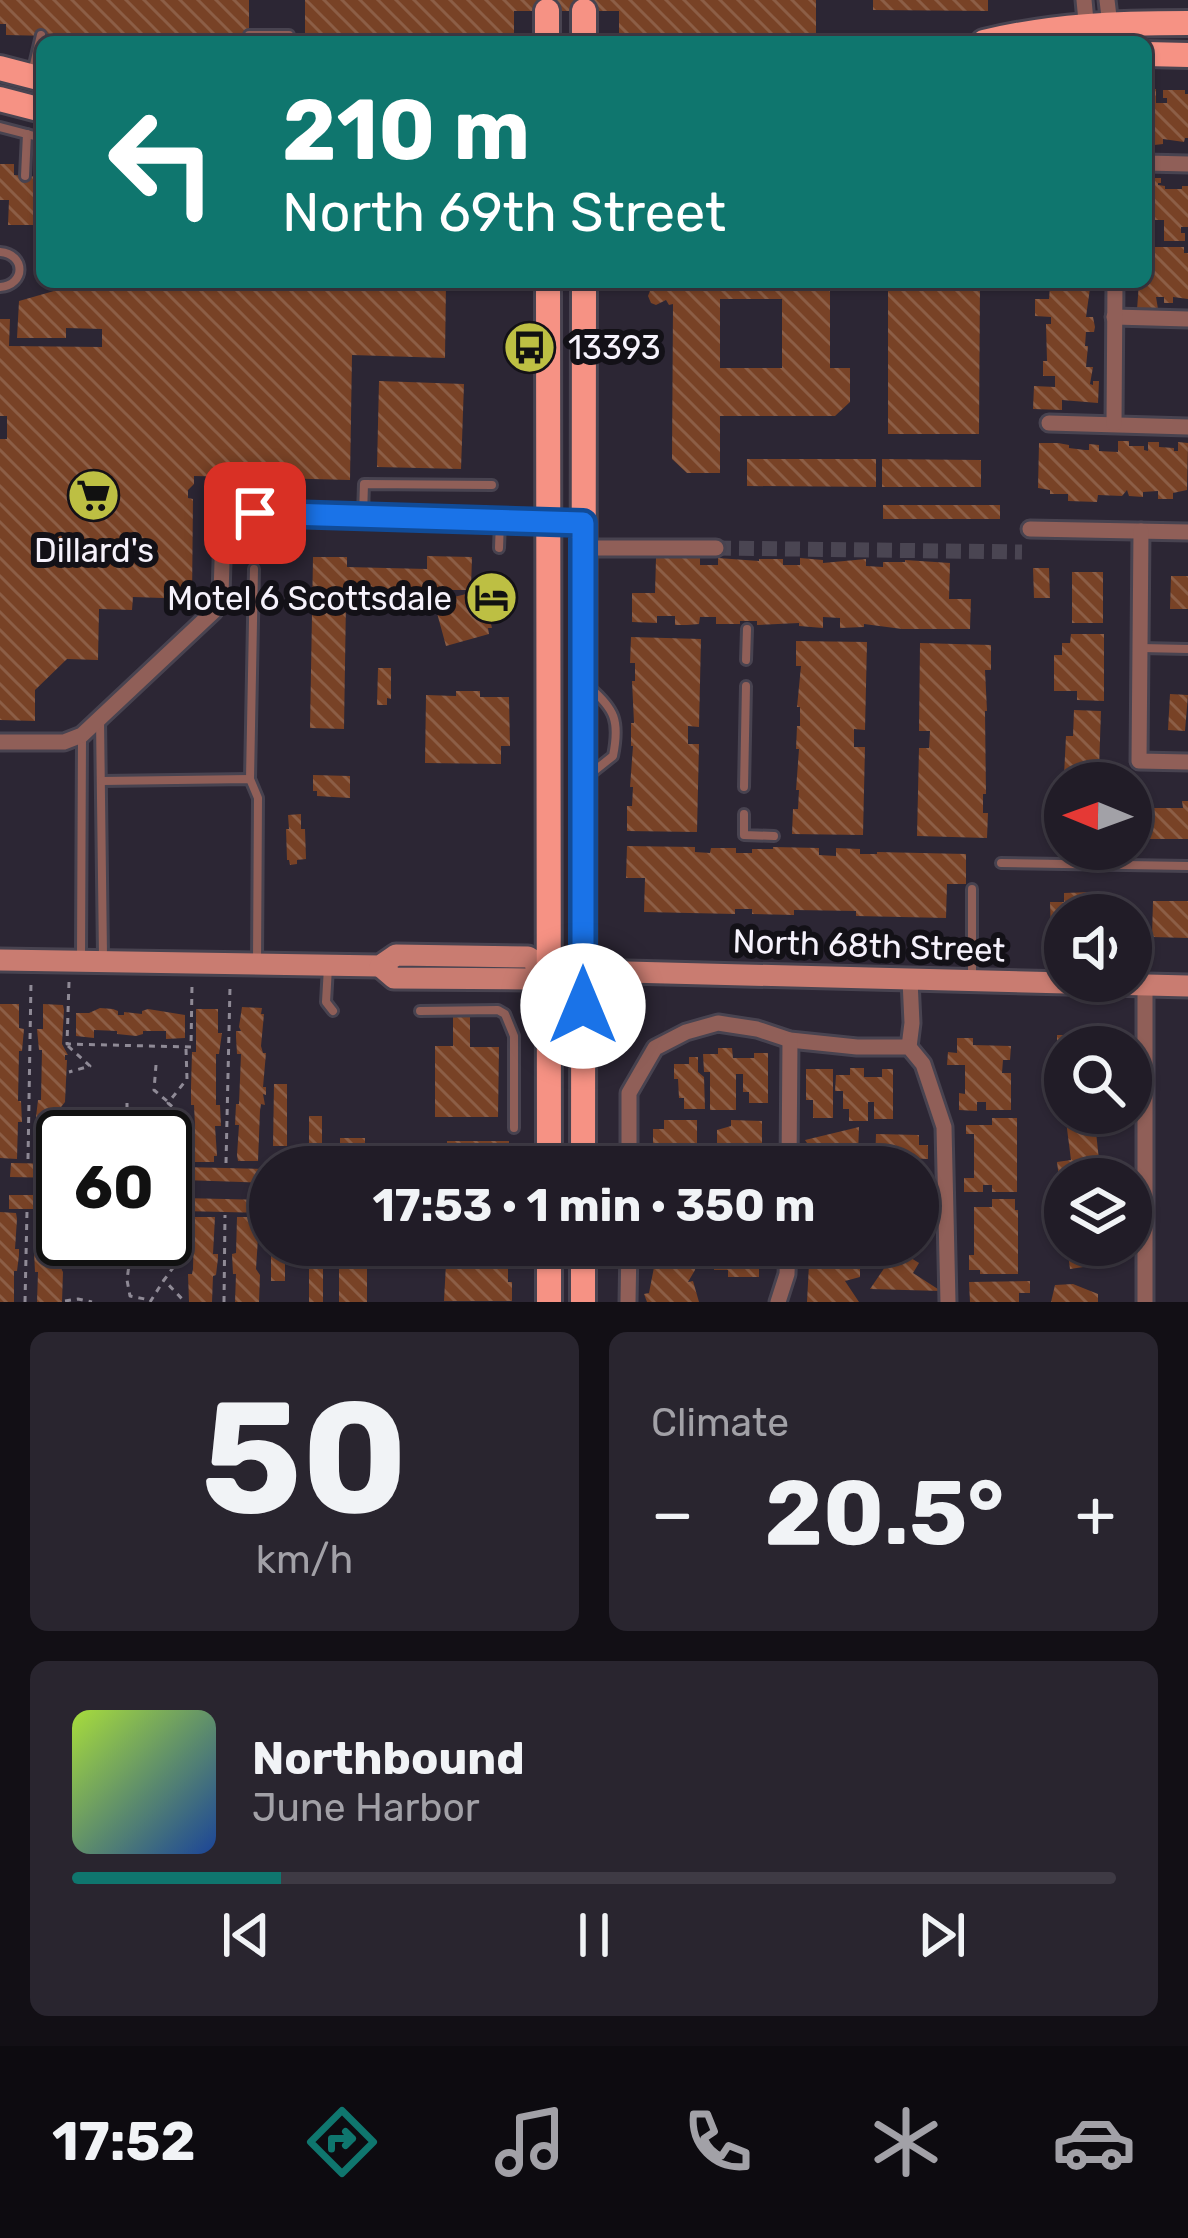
<!DOCTYPE html>
<html lang="en">
<head>
<meta charset="utf-8">
<style>
  body { margin:0; font-family:Rubik,sans-serif; background:#29252f; color:#f1f3f6; height:100vh; display:flex; flex-direction:column; font-size:45px; white-space:nowrap }
  * { box-sizing:border-box; margin:0 }
  p { font-size:39px; color:#a2a1a7 }
  .icon { flex:none; width:66px; height:66px; fill:none; stroke:currentColor; stroke-width:2; stroke-linecap:round; stroke-linejoin:round }
  .map { position:relative; height:1302px; overflow:hidden }
  .side { display:flex; flex-direction:column; gap:30px; padding:30px; background:#120f15; flex:1 }
  .side>* { flex:none }
  .banner { position:absolute; left:36px; top:36px; width:1116px; height:252px; border-radius:18px; box-shadow:0 3px 9px #0004,0 0 0 3px #3e3a44; background:#0f766e; color:#fff; overflow:hidden }
  .needle { width:78px; rotate:271deg }
  .controls { position:absolute; left:1044px; top:762px; display:grid; gap:24px }
  .controls a { display:grid; place-items:center; width:108px; height:108px; border-radius:50%; background:#211c27; box-shadow:0 3px 9px #0004,0 0 0 3px #3e3a44; font-size:60px }
  .speed { position:absolute; left:36px; top:1110px; display:flex; gap:24px; font-size:60px; font-weight:700; text-align:center }
  .speed>* { display:grid; place-content:center; width:156px; height:156px; border-radius:50%; background:#211c27; box-shadow:0 3px 9px #0004,0 0 0 3px #3e3a44; line-height:1 }
  .speed .limit { border:6px solid #111; border-radius:18px; background:#fff; color:#111 }
  .pin { position:absolute; display:grid; place-items:center; width:102px; height:102px; color:#fff; margin:-51px; border-radius:24px; box-shadow:0 6px 18px #0006 }
  .me { position:absolute; width:132px; margin:-66px; rotate:0deg; stroke-linejoin:round; filter:drop-shadow(0 0 9px #0008) }
  .turn { display:flex; align-items:center; gap:42px; height:252px; padding:0 48px; font-size:54px }
  .turn .icon { width:156px; height:156px; stroke-width:2.5 }
  .turn b { display:block; font-size:84px; line-height:102px }
  .big { font-size:90px; font-weight:700; line-height:1.1 }
  .side .card { flex:1; display:flex; flex-direction:column; justify-content:center; gap:18px; min-width:0; padding:0 42px; border-radius:18px; background:#29252f }
  .side .dial { align-items:center; gap:0 }
  .dial b { font-size:156px; line-height:1 }
  .song { display:flex; align-items:center; gap:36px }
  .cover { width:144px; height:144px; border-radius:18px; background:linear-gradient(135deg,hsl(80 70% 55%),hsl(220 70% 35%)) }
  .played { height:12px; border-radius:6px; background:linear-gradient(90deg,#0f766e 20%,#3e3a44 20%) }
  .keys { display:flex; justify-content:space-around; direction:ltr }
  .heat { display:flex; justify-content:space-between; align-items:center; font-size:66px; direction:ltr }
  .side .tiles { flex:1; display:grid; gap:30px; grid-template-columns:1fr 1fr }
  .card:last-child { grid-column:span 2 }
  .trip { position:absolute; left:249px; top:1146px; width:690px; height:120px; border-radius:60px; background:#211c27; box-shadow:0 3px 9px #0004,0 0 0 3px #3e3a44; font-weight:700; line-height:120px; text-align:center }
  .tabs { display:flex; height:192px; justify-content:space-around; align-items:center; background:#0d0b10; color:#a2a1a7 }
  .tabs .icon { width:84px; height:84px }
  .tabs .current { color:#0f766e }
  .tabs b { font-size:54px; color:#f1f3f6 }
  .map>svg:first-child { display:block }
  .building { fill:url(#building-back-hatch); fill-rule:evenodd }
  .lines { fill:none; stroke-linecap:round; stroke-linejoin:round }
  .street-tunnel { stroke:#4a4552; stroke-width:15; stroke-dasharray:15 8; stroke-linecap:butt }
  .lane-casing { stroke:#484350; stroke-width:14 }
  .street-casing { stroke:#484350; stroke-width:21 }
  .secondary-casing { stroke:#484350; stroke-width:27 }
  .primary-casing { stroke:#484350; stroke-width:30 }
  .path { stroke:#8f8a96; stroke-width:3; stroke-dasharray:6 6; stroke-linecap:butt }
  .lane { stroke:#905f58; stroke-width:8 }
  .street { stroke:#905f58; stroke-width:15 }
  .secondary { stroke:#c97c71; stroke-width:21 }
  .primary { stroke:#f69284; stroke-width:24 }
  .route-casing { stroke:#114b97; stroke-width:30 }
  .route { stroke:#1a73e8; stroke-width:21 }
  .labels { text-anchor:middle; stroke-width:12; stroke-linejoin:round; paint-order:stroke }
  .poi-label { font-size:33px; fill:#f6f2fc; stroke:#131117; text-anchor:start }
  .street-label { font-size:33px; fill:#f6f2fc; stroke:#131117 }
</style>
</head>
<body>
<div class="map">
<svg width="1188" height="1302" viewBox="0 0 1188 1302">
  <defs>
    <pattern id="building-back-hatch" width="6" height="6" patternUnits="userSpaceOnUse" patternTransform="scale(3)"><rect width="6" height="6" fill="#784226"/><path d="M-1 5l2 2M0 0l6 6M5-1l2 2" fill="none" stroke="#8c5e46"/></pattern>
  </defs>
  <rect width="100%" height="100%" fill="#2c2634"/>
  <g class="building">
    <path d="M0 0H249V42H50V36L6 35V24H0Z"/>
    <path d="M305 0H816V42H619V11H514V42H305Z"/>
    <path d="M873 0H988V11L873 10Z"/>
    <path d="M1152 89H1156V103H1167V98H1163V90H1185V94H1188V138H1185L1184 142 1163 139V144L1146 146V95H1151Z"/>
    <path d="M0 164H14V175L42 177V225H8L9 200H0Z"/>
    <path d="M1146 178H1161V183H1158V185L1165 186V189H1182V186H1188V227H1181V233H1185V241H1164V220H1153V240H1146Z"/>
    <path d="M1146 247H1184V253H1188V299L1173 297V303H1164V297H1156L1158 309 1137 310 1139 282H1146Z"/>
    <path d="M46 282H446L445 358 352 355 350 480 194 476V484L188 490V498L193 499 192 599 133 597 132 610 99 609 98 660 67 659 35 690V721L0 720V439H7V416H0V319H10L9 346 102 347V329L66 328V338H17L19 301 68 287H46Z"/>
    <path d="M644 282H830V368H850V402L835 416H720V473H687L672 459 673 304 669 305 666 300 656 305 651 303 648 296 651 288ZM720 299H782V368H720Z"/>
    <path d="M888 282H980L979 434H888Z"/>
    <path d="M1050 287 1090 288 1086 317H1093L1095 327 1094 332H1086L1085 346H1088L1086 367H1093L1090 384 1093 385V381H1099L1098 403 1062 400V410L1033 409 1034 386 1055 387V376H1043V361H1047L1046 324H1051V317L1035 316V299H1049Z"/>
    <path d="M379 381 464 384 461 469 377 467Z"/>
    <path d="M1118 441H1129V446H1144V450L1148 451V442H1159V447L1174 448V451H1178V442L1188 443 1187 490 1173 493V499H1158V491L1143 492V497L1129 496 1127 490 1122 496 1098 495 1097 502 1068 501V494H1050V490L1038 488 1039 443H1058L1069 445V448L1085 450H1089V444L1099 445V451L1118 452Z"/>
    <path d="M747 459H876V487L747 486Z"/>
    <path d="M882 459 981 460V487H882Z"/>
    <rect x="883" y="505" width="117" height="14"/>
    <path d="M427 556 472 557 471 588 483 592 492 628H488L489 634 446 646 434 602 470 593V590H431L429 602 346 601 344 729 310 728 313 557H347V567L427 569Z"/>
    <path d="M656 558H700V565H718V558L759 561V559H783V565H800V558L823 560V563L866 559V566L883 567V562H905V560L950 563 949 599H971L970 629H902L864 624V627L840 628V618L823 617V628L799 626V623L757 625V621H740V624H716V617H700L699 624 687 625H675V616H657V623L632 622V593H655Z"/>
    <path d="M1033 568H1049L1050 598H1034Z"/>
    <rect x="1072" y="572" width="31" height="51"/>
    <path d="M1171 576H1188V609H1170Z"/>
    <path d="M1071 634H1104V701L1077 700V691H1054V655H1062V643H1070Z"/>
    <path d="M631 637 701 639 699 727 688 726V744H699L697 832 627 831V806H632L633 787H630L633 746H631V723H634L632 681H635V663H630Z"/>
    <path d="M796 641 867 642 865 730 854 729V747H865L863 835 792 834 793 809H798L799 790H796L799 749H796L797 726H800V707H797L801 666H796Z"/>
    <path d="M920 643 991 645V670H985L987 711H985L986 794H983V813H988L987 838 917 836 919 748H929L930 731H919Z"/>
    <path d="M378 668H391V699L387 698V705H377Z"/>
    <path d="M456 691H480V697H509L510 746H501V764L425 763 426 695 456 696Z"/>
    <path d="M1170 694 1188 695 1185 731 1168 730Z"/>
    <path d="M1074 710 1101 711 1099 769H1086V776L1064 775 1066 736H1073Z"/>
    <path d="M313 775 350 776V798L317 796V791H313Z"/>
    <path d="M1182 801H1188V839H1148V808H1183Z"/>
    <path d="M301 814V829H305L306 859 297 860V864L290 865 289 860H287L286 829H289L288 815Z"/>
    <path d="M627 846 695 847V852L710 853 711 848H736V853H752V849H773V847L819 848V855L836 856V848L860 849V854H877V852L966 854V884H947L946 918 856 916V911L794 910V915L752 914V909H735V914L644 912 645 878H626Z"/>
    <path d="M1093 892V899H1103L1104 915H1065V935H1051L1050 902H1064V893Z"/>
    <path d="M1153 901H1188V938L1152 937Z"/>
    <path d="M0 1004H19V1028L24 1029 22 1051H19L18 1101H21L22 1122H18L17 1159 0 1158Z"/>
    <path d="M43 1004 63 1005 64 1010 62 1044 68 1055H65V1060H67L65 1102 61 1107 60 1159H40L38 1152 40 1122H36V1117L38 1100H41L42 1050H39L37 1029H43Z"/>
    <path d="M242 1007 262 1008 261 1014H264L261 1046 263 1053H266L263 1087H266V1095L263 1094 265 1105 261 1104 260 1111 258 1161H238L237 1155 239 1125H235L236 1104H239L241 1054H237L236 1037V1031H241L239 1027Z"/>
    <path d="M100 1008 113 1009 118 1011V1015H124V1012L142 1014V1011L148 1009 185 1015V1038L166 1039V1031H143V1034L136 1036 117 1034V1031L94 1030V1038L76 1036V1013H89Z"/>
    <path d="M196 1009H218V1033H222L219 1054H216V1105H220L221 1126H215L217 1156H214V1162H195L193 1156 195 1126 194 1105H191V1087L192 1052H196Z"/>
    <path d="M453 1013 470 1014V1047H499L498 1117H435V1046H453Z"/>
    <path d="M1057 1035H1102V1047H1065V1078H1057Z"/>
    <path d="M957 1038H973V1045L1011 1046 1010 1060H1003L1002 1073H1011V1110H986V1102H977V1111L959 1110V1093L965 1094V1065H947L948 1052 957 1053Z"/>
    <path d="M718 1048H732L733 1058H754V1053H768V1103H749V1092H743V1074H736V1110H710V1072H704L703 1054H718Z"/>
    <path d="M689 1057H698V1072L704 1077 705 1109H684V1098H679L678 1079H674V1064H689Z"/>
    <path d="M850 1068H864V1077H882V1069H893V1119H874V1102H868V1121H849V1109H843V1091H835L836 1075H850Z"/>
    <path d="M806 1069H833V1118H813V1100H806Z"/>
    <path d="M274 1084H287V1146H273Z"/>
    <path d="M1065 1113H1094L1101 1179H1065V1185L1060 1186 1057 1162 1071 1160Z"/>
    <rect x="309" y="1116" width="13" height="35"/>
    <path d="M992 1118H1017V1192H992V1185H983V1192H964V1178H974V1134H966V1125H992Z"/>
    <path d="M664 1120H697V1152L653 1153V1129H664Z"/>
    <path d="M731 1120 762 1121V1144L751 1143 752 1152H762L761 1167H717V1130L731 1126Z"/>
    <path d="M859 1127 858 1154H843L852 1167H823L805 1140Z"/>
    <path d="M164 1128 183 1130V1153H165Z"/>
    <path d="M876 1134 919 1135V1145H928V1159L903 1158 917 1167 875 1163Z"/>
    <rect x="340" y="1138" width="25" height="29"/>
    <rect x="447" y="1141" width="62" height="26"/>
    <path d="M11 1163 63 1164V1178L10 1177Z"/>
    <path d="M184 1167 270 1169V1183L183 1180Z"/>
    <rect x="9" y="1195" width="54" height="14"/>
    <path d="M183 1198 270 1200V1213L183 1211Z"/>
    <path d="M992 1199H1015V1210H1018V1274H980V1270H969V1255H974V1207H992Z"/>
    <path d="M1065 1202V1223L1048 1225 1045 1205Z"/>
    <path d="M0 1212 16 1213 17 1219 15 1249H19V1255L17 1271H14V1302H0Z"/>
    <path d="M39 1214H59L61 1221 58 1251 59 1265 63 1272 62 1302H37L38 1272H35L34 1251H38Z"/>
    <path d="M194 1217H215L213 1254H218V1258L216 1275 213 1276 212 1302H189L188 1274H192L193 1269Z"/>
    <path d="M237 1217H257L259 1222 256 1269 260 1275 259 1302H235L236 1274H233L232 1254 236 1253Z"/>
    <path d="M165 1223 181 1224 180 1249H162Z"/>
    <rect x="271" y="1245" width="14" height="36"/>
    <rect x="309" y="1245" width="14" height="57"/>
    <rect x="339" y="1245" width="28" height="57"/>
    <path d="M447 1245H508V1282H512V1301H444Z"/>
    <path d="M714 1245H752V1254H759V1277H728V1270H714Z"/>
    <path d="M810 1245H860V1277L845 1281 859 1302H807Z"/>
    <path d="M875 1245H919L911 1258 919 1263 913 1273 941 1291 870 1289 885 1267H894L875 1255Z"/>
    <path d="M1067 1245H1102L1104 1264 1070 1269Z"/>
    <path d="M698 1250 695 1270 688 1282 693 1281 699 1302H647L644 1294 649 1293 656 1257 663 1258 666 1252Z"/>
    <path d="M1030 1281V1293H1019V1302H970L969 1282Z"/>
    <path d="M1073 1284 1098 1294V1302H1051L1055 1285Z"/>
  </g>
  <g class="lines">
    <path class="street-tunnel" d="M716 548 1022 552"/>
    <defs>
      <g id="lane">
        <path d="M249 35H289"/>
        <path d="M33 69 41 35"/>
        <path d="M0 127 42 138"/>
        <path d="M25 176 27 134"/>
        <path d="M0 252C26 254 26 285 0 287"/>
        <path d="M363 515 364 484 492 485"/>
        <path d="M291 545 292 516"/>
        <path d="M499 548 500 521"/>
        <path d="M1141 648 1188 649"/>
        <path d="M746 660 747 629"/>
        <path d="M589 687C615 709 620 721 613 756L589 775"/>
        <path d="M100 719 103 956"/>
        <path d="M250 779 254 569"/>
        <path d="M102 781 250 779 258 798 257 962"/>
        <path d="M744 787 746 686"/>
        <path d="M744 814V835L774 836"/>
        <path d="M1001 863 1188 866"/>
        <path d="M81 956 82 737"/>
        <path d="M328 967 326 1002 333 1011"/>
        <path d="M972 980V889"/>
        <path d="M420 1011 498 1010 505 1014 514 1036V1128"/>
      </g>
      <g id="street">
        <path d="M1084 0 1088 42"/>
        <path d="M1107 0 1112 42"/>
        <path d="M1146 163 1188 164"/>
        <path d="M1114 317 1188 319"/>
        <path d="M1049 423 1188 427"/>
        <path d="M1114 424 1115 282"/>
        <path d="M1030 529 1188 532"/>
        <path d="M1141 531 1139 761 1188 762"/>
        <path d="M583 548H716"/>
        <path d="M0 742H64L82 735 214 611 221 595 223 529 255 513 583 523"/>
        <path d="M909 1047 912 1023 910 980"/>
        <path d="M629 1167V1093L655 1048 686 1032 718 1023 757 1029 790 1040 857 1047H909L923 1064 944 1127 948 1302"/>
        <path d="M789 1167 790 1040"/>
        <path d="M628 1302 629 1245"/>
        <path d="M778 1302 787 1274 788 1245"/>
        <path d="M1145 1302V985"/>
      </g>
      <g id="secondary">
        <path d="M0 960 380 966 396 955 528 957 549 970"/>
        <path d="M380 966 394 978 527 979 549 970 1188 986"/>
      </g>
      <g id="primary">
        <path d="M584 11V42"/>
        <path d="M547 42V11"/>
        <path d="M984 42C1054 25 1117 23 1188 23"/>
        <path d="M1146 54 1188 55"/>
        <path d="M0 68 42 79"/>
        <path d="M0 99 42 110"/>
        <path d="M548 282 549 1167"/>
        <path d="M583 1167 584 282"/>
        <path d="M549 1245V1302"/>
        <path d="M583 1302V1245"/>
      </g>
    </defs>
    <use href="#lane" class="lane-casing"/>
    <use href="#street" class="street-casing"/>
    <use href="#secondary" class="secondary-casing"/>
    <use href="#primary" class="primary-casing"/>
    <g class="path">
      <path d="M69 982 67 1044 191 1047 192 985"/>
      <path d="M68 1046 90 1066 69 1072"/>
      <path d="M186 1049 187 1079 168 1103 189 1121V1156"/>
      <path d="M156 1065 154 1090 167 1101"/>
      <path d="M127 1119V1103"/>
      <path d="M67 1137V1119L189 1121"/>
      <path d="M28 1159 31 982"/>
      <path d="M226 1163 230 987"/>
      <path d="M64 1239V1254L182 1256 188 1248V1215"/>
      <path d="M130 1257 127 1280 130 1296 150 1300"/>
      <path d="M181 1257 164 1280 185 1302"/>
      <path d="M65 1301 78 1299 92 1302"/>
      <path d="M25 1302 27 1211"/>
      <path d="M150 1302 164 1280"/>
      <path d="M224 1302 225 1215"/>
    </g>
    <use href="#lane" class="lane"/>
    <use href="#street" class="street"/>
    <use href="#secondary" class="secondary"/>
    <use href="#primary" class="primary"/>
  </g>
  <g class="lines">
    <defs>
      <path id="route" d="M255 513 583 523V1006"/>
    </defs>
    <use href="#route" class="route-casing"/>
    <use href="#route" class="route"/>
  </g>
  <defs>
    <symbol id="bus-disc" viewBox="-11 -11 22 22"><circle r="9.5" fill="#bdbf43" stroke="#131117"/><path d="M-5-6H5V4H4V6H2V4H-2V6H-4V4H-5ZM-3.5-4V0h7V-4ZM-3.5 1.2v1.5H-2V1.2ZM2 1.2v1.5H3.5V1.2Z" fill="#111"/></symbol>
    <symbol id="supermarket-disc" viewBox="-11 -11 22 22"><circle r="9.5" fill="#bdbf43" stroke="#131117"/><path d="M-6-5.5h2.5l.6 2H6L4.5 2H-2.5L-4.4-4H-6ZM-1.5 3.2a1.3 1.3 0 1 0 .1 0ZM3 3.2a1.3 1.3 0 1 0 .1 0Z" fill="#111"/></symbol>
    <symbol id="hotel-disc" viewBox="-11 -11 22 22"><circle r="9.5" fill="#bdbf43" stroke="#131117"/><path d="M-6-4.5h1.5V1H6V5H4.5V3h-9V5H-6ZM-4 0a1.8 1.8 0 1 1 3.6 0ZM.5 0V-2.5h3Q6-2.5 6 0Z" fill="#111"/></symbol>
  </defs>
  <g fill-rule="evenodd">
    <use href="#bus-disc" x="500" y="318" width="59" height="59"/>
    <use href="#supermarket-disc" x="64" y="466" width="59" height="59"/>
    <use href="#hotel-disc" x="462" y="568" width="59" height="59"/>
  </g>
  <g class="labels">
    <g class="poi-label">
      <text x="568" y="359">13393</text>
      <text x="94" y="562" text-anchor="middle">Dillard's</text>
      <text x="452" y="610" text-anchor="end">Motel 6 Scottsdale</text>
    </g>
    <g class="street-label">
      <text transform="translate(869 945) rotate(2)" y="12">North 68th Street</text>
    </g>
  </g>
</svg>
<div class="controls">
<a><svg class="needle" viewBox="-14 -14 28 28"><path d="M0-13l5 13h-10z" fill="#e53935"/><path d="M0 13l5-13h-10z" fill="#a2a1a7"/></svg></a>
<a><svg class="icon" aria-label="sound" viewBox="0 0 24 24"><path d="M4 9h4l5-4v14l-5-4H4zM17 9q2 3 0 6"/></svg></a>
<a><svg class="icon" aria-label="search" viewBox="0 0 24 24"><circle cx="10" cy="10" r="6"/><path d="M15 15l6 6"/></svg></a>
<a><svg class="icon" aria-label="layers" viewBox="0 0 24 24"><path d="M12 4l9 5-9 5-9-5zM3 14l9 5 9-5"/></svg></a>
</div>
<div class="speed"><div class="limit">60</div></div>
<div class="pin" style="left:255px;top:513px;background:#d93025"><svg class="icon" aria-label="arrive" viewBox="0 0 24 24"><path d="M6 21V4h12l-3 4 3 4H6"/></svg></div>
<svg class="me" style="left:583px;top:1006px" viewBox="-20 -20 40 40"><circle r="19" fill="#fff"/><path d="M0-13L10 11 0 6-10 11z" fill="#1a73e8"/></svg>
<div class="trip">17:53 · 1 min · 350 m</div>
<div class="banner">
<div class="turn"><svg class="icon" aria-label="left" viewBox="0 0 24 24"><path d="M17 20v-9H6M10 6l-5 5 5 5"/></svg><div><b>210 m</b>North 69th Street</div></div>
</div>
</div>
<section class="side">
<div class="tiles">
<div class="card dial"><b>50</b><p>km/h</p></div>
<div class="card"><p>Climate</p>
<div class="heat"><a>−</a><b class="big">20.5°</b><a>+</a></div>
</div>
<div class="card">
<div class="song"><i class="cover"></i><div><b>Northbound</b><p>June Harbor</p></div></div>
<div class="played"></div>
<div class="keys"><svg class="icon" aria-label="previous" viewBox="0 0 24 24"><path d="M18 5L8 12l10 7zM5 5v14"/></svg><svg class="icon" aria-label="pause" viewBox="0 0 24 24"><path d="M8 5v14M16 5v14"/></svg><svg class="icon" aria-label="next" viewBox="0 0 24 24"><path d="M6 5l10 7-10 7zM19 5v14"/></svg></div>
</div>
</div>
</section>
<nav class="tabs">
<b>17:52</b>
<svg class="icon current" aria-label="directions" viewBox="0 0 24 24"><path d="M12 3l9 9-9 9-9-9zM9 14v-3h6M13 9l2 2-2 2"/></svg>
<svg class="icon" aria-label="music" viewBox="0 0 24 24"><path d="M9 18V5l10-2v13"/><circle cx="6" cy="18" r="3"/><circle cx="16" cy="16" r="3"/></svg>
<svg class="icon" aria-label="phone" viewBox="0 0 24 24"><path d="M5 4h4l2 5-3 2q2 4 5 5l2-3 5 2v4C11 20 4 13 5 4z"/></svg>
<svg class="icon" aria-label="climate" viewBox="0 0 24 24"><path d="M12 3v18M4 7l16 10M4 17L20 7"/></svg>
<svg class="icon" aria-label="car" viewBox="0 0 24 24"><path d="M5 17H2v-5l4-1 3-4h7l3 4 3 1v5h-3M9 17h6M6 11h13"/><circle cx="7" cy="17" r="2"/><circle cx="17" cy="17" r="2"/></svg>
</nav>
</body>
</html>
